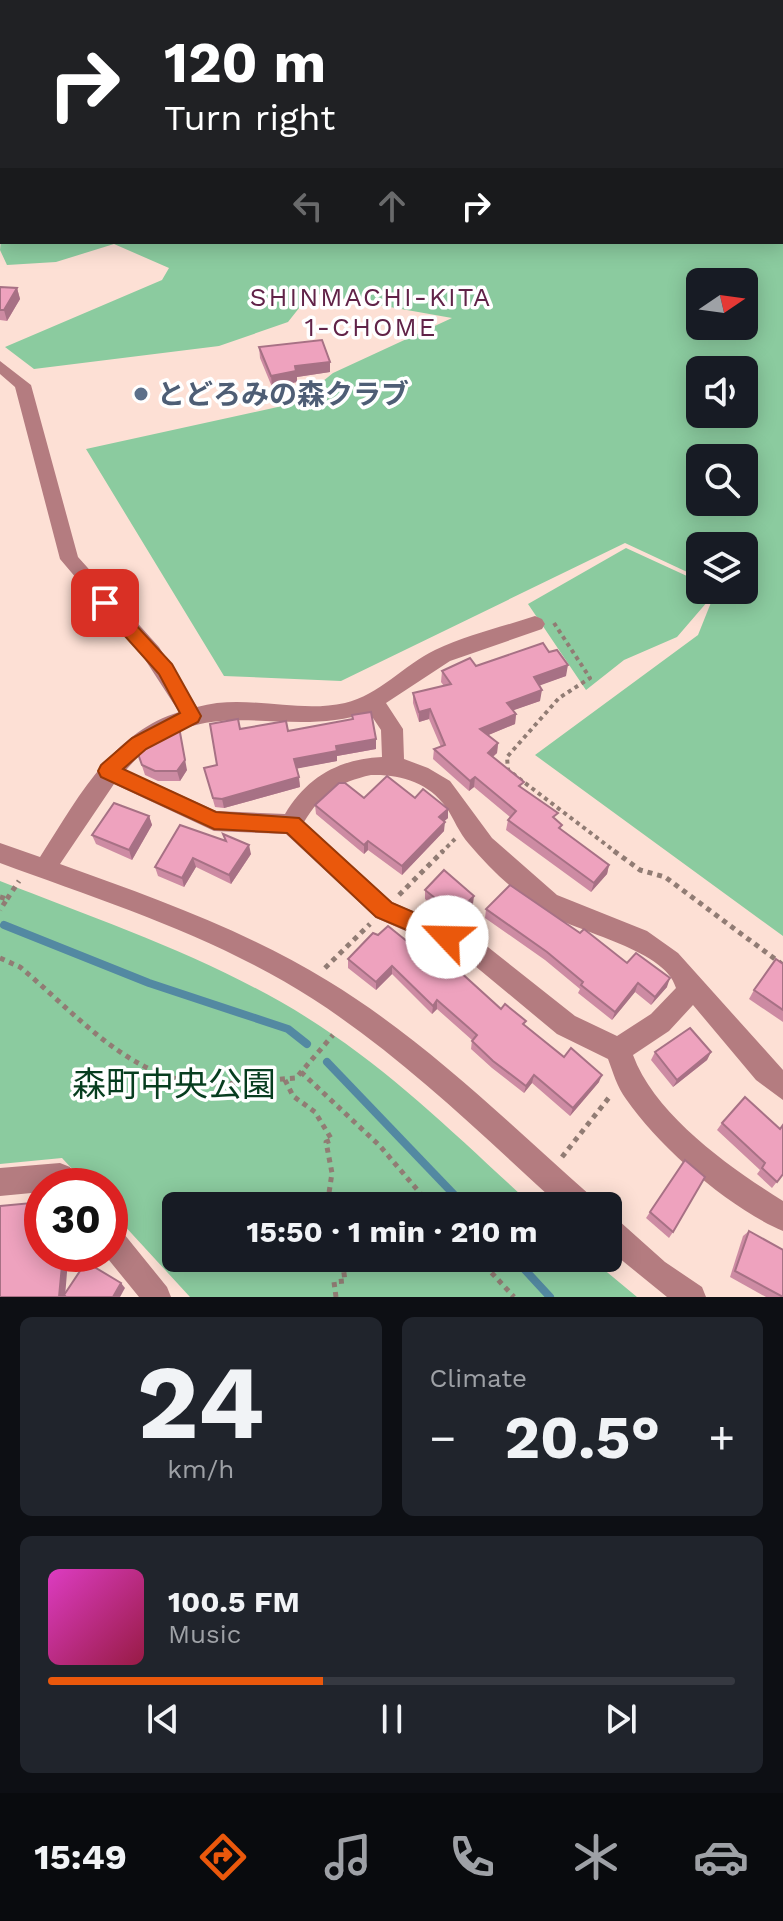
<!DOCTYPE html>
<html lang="en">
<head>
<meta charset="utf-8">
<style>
  body { margin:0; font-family:"Work Sans","Noto Sans JP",sans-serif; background:#20242c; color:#f1f3f6; height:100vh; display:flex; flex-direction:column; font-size:30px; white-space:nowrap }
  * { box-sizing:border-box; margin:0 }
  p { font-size:26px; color:#9ea1a6 }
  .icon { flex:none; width:44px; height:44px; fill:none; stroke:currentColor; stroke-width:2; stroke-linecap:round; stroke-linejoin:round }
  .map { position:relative; height:1297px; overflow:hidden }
  .panel { display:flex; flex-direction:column; gap:20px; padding:20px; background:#0d0f14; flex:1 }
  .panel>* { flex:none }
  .guide { position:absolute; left:0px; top:0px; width:784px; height:244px; box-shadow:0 4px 20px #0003; background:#202124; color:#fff; overflow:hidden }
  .needle { width:52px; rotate:77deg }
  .tools { position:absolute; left:686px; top:268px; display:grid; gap:16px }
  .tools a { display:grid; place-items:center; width:72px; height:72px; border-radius:12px; background:#171b24; box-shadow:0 4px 20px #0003; font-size:40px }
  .speed { position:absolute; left:24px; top:1168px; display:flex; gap:16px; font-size:40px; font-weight:700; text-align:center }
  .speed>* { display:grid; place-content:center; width:104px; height:104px; border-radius:50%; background:#171b24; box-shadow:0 4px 20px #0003; line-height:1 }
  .speed .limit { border:12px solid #d22; background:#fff; color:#111 }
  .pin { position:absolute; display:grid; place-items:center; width:68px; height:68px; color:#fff; margin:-34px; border-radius:16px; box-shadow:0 4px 12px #0006 }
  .me { position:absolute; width:88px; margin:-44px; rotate:294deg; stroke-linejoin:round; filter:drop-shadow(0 0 6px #0008) }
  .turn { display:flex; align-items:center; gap:28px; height:168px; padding:0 32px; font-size:36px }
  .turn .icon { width:104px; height:104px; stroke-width:2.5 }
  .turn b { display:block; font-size:56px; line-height:68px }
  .lanes { display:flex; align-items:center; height:76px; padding:0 32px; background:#0003; justify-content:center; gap:40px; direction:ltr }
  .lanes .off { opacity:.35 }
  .big { font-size:60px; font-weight:700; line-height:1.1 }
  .panel .card { flex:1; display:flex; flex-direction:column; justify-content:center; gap:12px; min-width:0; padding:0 28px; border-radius:12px; background:#20242c }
  .panel .dial { align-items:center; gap:0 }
  .dial b { font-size:104px; line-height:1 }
  .song { display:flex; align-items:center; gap:24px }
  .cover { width:96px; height:96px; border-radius:12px; background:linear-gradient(135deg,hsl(310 70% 55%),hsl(340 70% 35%)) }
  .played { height:8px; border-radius:4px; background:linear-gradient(90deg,#ea580c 40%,#363941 40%) }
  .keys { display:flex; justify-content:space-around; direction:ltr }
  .heat { display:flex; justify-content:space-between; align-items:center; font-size:44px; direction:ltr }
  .panel .tiles { flex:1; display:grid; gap:20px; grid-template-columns:1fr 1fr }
  .card:last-child { grid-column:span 2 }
  .trip { position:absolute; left:162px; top:1192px; width:460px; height:80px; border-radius:12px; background:#171b24; box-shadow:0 4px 20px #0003; font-weight:700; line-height:80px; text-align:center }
  .tab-bar { display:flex; height:128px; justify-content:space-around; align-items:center; background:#090b0e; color:#9ea1a6 }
  .tab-bar .icon { width:56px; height:56px }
  .tab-bar .selected { color:#ea580c }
  .tab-bar b { font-size:36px; color:#f1f3f6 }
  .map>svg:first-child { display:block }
  .green { fill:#8bcb9f; fill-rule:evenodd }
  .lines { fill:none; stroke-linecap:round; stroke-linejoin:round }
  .stream { stroke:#5389a2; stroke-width:8 }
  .path-far1 { stroke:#917c74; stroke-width:4; stroke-dasharray:4 4; stroke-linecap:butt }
  .path { stroke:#917c74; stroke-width:5; stroke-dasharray:5 5; stroke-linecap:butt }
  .minor { fill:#b47c80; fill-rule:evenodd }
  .wall { fill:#cd8ba3 }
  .shaded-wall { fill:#a77185 }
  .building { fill:#eea2be; stroke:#a77185; stroke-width:2 }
  .route { fill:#ea580c; stroke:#983908; stroke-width:2 }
  .service-dot { fill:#5c6f8a; stroke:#fff; stroke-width:3 }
  .labels { text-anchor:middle; stroke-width:7; stroke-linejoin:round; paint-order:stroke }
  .far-neighbourhood-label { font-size:26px; letter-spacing:2px; fill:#612348; stroke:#fff }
  .service-label { font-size:28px; font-weight:bold; fill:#4e5e75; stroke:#fff; text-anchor:start }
  .near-park-label { font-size:34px; fill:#073d1f; stroke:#fff }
</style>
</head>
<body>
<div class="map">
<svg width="783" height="1297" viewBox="0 0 783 1297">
  <rect width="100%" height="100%" fill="#fde0d5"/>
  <g class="green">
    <path d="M172 0H783V936L535 755 698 635 716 590H744V546H700V578L625 543 341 681 224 676 86 449 296 403 333 373 452 318 311 293 288 322 219 346 34 369 5 347 162 280 169 268 114 244 56 262 7 265 0 250 2 229V242H782V2H166ZM700 282H744V326H700ZM700 370H744V414H700ZM700 458H744V502H700Z"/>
    <path d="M626 548 700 582V590H704L708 601 677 637 624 660 586 690 528 604Z"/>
    <path d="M0 881C107 923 223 962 320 1026 398 1077 464 1143 533 1206H176V1258H590L637 1297H190L110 1210V1186H88L62 1158 0 1164Z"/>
  </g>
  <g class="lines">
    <g class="stream">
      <path d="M4 925 149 983 288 1029 307 1044"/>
      <path d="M327 1062 465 1206"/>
      <path d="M514 1258 550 1297"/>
    </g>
    <g class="path-far1">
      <path d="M554 623 590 678 559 698 507 757 508 770 617 853"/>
      <path d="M441 853 455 839"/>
    </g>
    <g class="path">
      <path d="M614 851 640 870 665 877 783 965"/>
      <path d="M399 895 443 851"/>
      <path d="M0 897 7 899 0 910"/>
      <path d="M7 899 19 881"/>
      <path d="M0 958 20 967C71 1009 123 1072 192 1082 226 1087 262 1080 296 1078L333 1035"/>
      <path d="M325 968 370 924"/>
      <path d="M301 1072 380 1146 431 1206"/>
      <path d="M285 1080 293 1096 315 1112 332 1140 326 1142 332 1173 327 1206"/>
      <path d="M562 1157 611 1095"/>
      <path d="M330 1258H336"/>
      <path d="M478 1258 514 1297"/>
      <path d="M336 1297 334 1282 345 1281 342 1258"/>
    </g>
    <g class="minor">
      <path d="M80 0H92L79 2Z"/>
      <path d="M124 0H136L122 2Z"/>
      <path d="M2 116V126L0 127V117Z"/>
      <path d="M0 361 31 385 78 557 159 647 197 707C246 693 296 714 345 703 379 695 404 665 435 650 466 635 502 627 535 616L542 619 545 624 542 629 450 661 386 703 403 729 404 759 428 768 450 781 492 838 557 895 647 931 678 953 783 1070V1100L756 1080 693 1005 669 1031 633 1055C655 1115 730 1168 783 1201V1231C729 1208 659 1147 626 1099 617 1087 613 1072 608 1059L557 1034 463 956 376 918 286 834 214 831 114 784 60 864C152 897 245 930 328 981 425 1040 506 1121 591 1196L595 1206H560C481 1134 404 1058 313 999 217 937 106 902 0 863V843L40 857C76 801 111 733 179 712L144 658 60 559 15 387 0 374ZM369 712 381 730 382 757C339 759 307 777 285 814L216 811 126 770C200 684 282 743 369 712ZM371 775C400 774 428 782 446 807 454 819 459 833 469 844 488 867 512 889 536 907 569 932 665 947 676 988L651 1014 617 1036 575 1016 479 940 392 902 304 822C321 794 339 782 371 775Z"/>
      <path d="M60 1163 70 1167 81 1186H42V1192L0 1196V1168Z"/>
      <path d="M608 1216 618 1220 665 1262 702 1287 706 1297H667L608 1249Z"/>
      <path d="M110 1225 120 1229 167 1287 171 1297H139L104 1254H110Z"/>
    </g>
  </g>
  <g class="wall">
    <path d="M0 287 17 288 20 299 7 321 0 320Z"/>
    <path d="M259 347 330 362V372L297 377V382L272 387 260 358Z"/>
    <path d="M476 666 566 676 539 685 540 701 513 710 516 714 515 724 488 735 498 743 497 753 493 757 523 789 556 820 561 830 609 865 607 874 591 892 506 830 508 820 510 817 474 787 469 791 433 759 434 749 441 747 429 719 419 722 413 703V693L444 686 441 682 442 671Z"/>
    <path d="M352 715 376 749 337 756V761L297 768 300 787 224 808 215 807 204 768 217 765 288 731 352 719Z"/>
    <path d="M137 751 187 770 180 781H158L145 775Z"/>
    <path d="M415 798 448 809V818L444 821V831L402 875 368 850 364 854 316 814 315 805Z"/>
    <path d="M149 816 152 825 132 860 96 844 92 835Z"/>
    <path d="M180 825 251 854 231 884 196 867 184 887 158 876 155 867Z"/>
    <path d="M425 890 473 904 454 923 425 899Z"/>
    <path d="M486 909 580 933 667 987 651 1005 635 992 612 1020 578 993 580 989 545 960 485 918Z"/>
    <path d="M348 959H429L525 1026 564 1057 599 1082 570 1116 532 1083 524 1093 492 1068 471 1049 472 1040 437 1009 432 1014 392 974 376 990 348 968Z"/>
    <path d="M783 964V1022L749 999 754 990Z"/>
    <path d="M655 1052H711L707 1060 673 1087 651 1060Z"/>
    <path d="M722 1123 783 1174 772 1188 757 1174 760 1170 717 1130Z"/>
    <path d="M685 1160 673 1232 669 1238 646 1218Z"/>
    <path d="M749 1231 783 1297H766L730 1277 743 1236Z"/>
  </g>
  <g class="shaded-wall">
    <path d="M17 288 20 299 7 321 4 310Z"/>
    <path d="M330 362V372L297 377V382L272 387 271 376 295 366Z"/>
    <path d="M568 665 566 676 533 688 534 677Z"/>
    <path d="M542 690 540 701 506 713 507 703Z"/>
    <path d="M430 709 429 719 419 722V712Z"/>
    <path d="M516 714 515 724 479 739 480 729Z"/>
    <path d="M179 727 187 770 180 781 177 771Z"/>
    <path d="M376 739V749L337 756V761L295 769 294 759 336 746Z"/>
    <path d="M498 743 497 753 486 762 488 753Z"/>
    <path d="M299 777 300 787 224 808 222 799Z"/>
    <path d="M475 777 474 787 469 791 470 781Z"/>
    <path d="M448 809V818L438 827 439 817Z"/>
    <path d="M149 816 152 825 132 860 129 850Z"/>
    <path d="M445 822 444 831 402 875V866Z"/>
    <path d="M368 841V850L364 854V845Z"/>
    <path d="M249 845 251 854 231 884 229 875Z"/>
    <path d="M193 858 196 867 184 887 182 878Z"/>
    <path d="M609 865 607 874 591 892 594 883Z"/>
    <path d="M474 896 473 904 454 923 455 914Z"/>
    <path d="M392 966V974L376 990V982Z"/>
    <path d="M670 978 667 987 651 1005 655 997Z"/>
    <path d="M638 983 635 992 612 1020 615 1012Z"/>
    <path d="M437 1000V1009L432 1014 433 1006Z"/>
    <path d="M711 1052 707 1060 673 1087 677 1080Z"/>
    <path d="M534 1075 532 1083 524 1093 526 1086Z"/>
    <path d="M602 1075 599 1082 570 1116 573 1108Z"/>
    <path d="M59 1254H64V1256L68 1260 65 1297H59Z"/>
    <path d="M121 1283 125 1288 120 1297H113Z"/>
  </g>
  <g class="building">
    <path d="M0 287 17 288 4 310H0Z"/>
    <path d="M322 340 330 362 295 366 296 371 271 376 259 347Z"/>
    <path d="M543 643 549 652 557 650 568 665 534 677 542 690 507 703 516 714 480 729 498 743 488 753 524 782 519 786 558 813 553 817 562 825 559 828 609 865 594 883 508 820 516 811 475 777 470 781 434 749 445 745 430 709 419 712 413 693 451 684 442 671 470 658 476 666Z"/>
    <path d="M371 712 376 739 336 746 337 751 294 759 299 777 222 799 213 798 204 768 217 765 210 724 238 719 240 729 286 721 288 731 353 719 352 715Z"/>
    <path d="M179 727 185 760 177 771H155L142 765 137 751Z"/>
    <path d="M387 776 415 798 423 789 448 809 439 817 445 822 402 866 368 841 364 845 315 805 339 783H345L364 798Z"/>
    <path d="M114 803 149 816 129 850 92 835Z"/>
    <path d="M180 825 226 841 223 834 249 845 229 875 193 858 182 878 155 867Z"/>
    <path d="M444 870 474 896 455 914 425 890Z"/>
    <path d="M510 885 580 933 584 929 627 963 636 953 670 978 655 997 638 983 615 1012 581 985 583 982 547 952 486 909Z"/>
    <path d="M388 926 429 959 437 951 501 1009 505 1004 526 1021 523 1024 564 1057 571 1048 602 1075 573 1108 534 1075 526 1086 493 1061 472 1041 477 1035 437 1000 433 1006 392 966 376 982 348 959 373 933 378 935Z"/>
    <path d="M776 959 783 964V1010L754 990Z"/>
    <path d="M690 1028 711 1052 677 1080 655 1052Z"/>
    <path d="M745 1097 780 1129 783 1125V1174L777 1182 762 1168 765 1163 722 1123Z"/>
    <path d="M685 1160 705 1177 673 1232 650 1212Z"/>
    <path d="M42 1202V1254L63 1255 59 1297H0V1206Z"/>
    <path d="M749 1231 783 1250V1297L735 1271Z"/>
    <path d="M86 1262 121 1283 113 1297H66L64 1295Z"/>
  </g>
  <path class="route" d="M105 596 111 598 172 664 201 716 198 722 146 749 123 769 216 812 299 818 392 903 455 930 458 937 455 945 447 947 376 917 287 833 214 829 101 777 98 771 101 765 132 738 180 713 159 674 99 607V598Z"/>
  <circle class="service-dot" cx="141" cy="394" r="8"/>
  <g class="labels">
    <g class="far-neighbourhood-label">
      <text x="371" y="306">SHINMACHI-KITA<tspan x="371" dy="30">1-CHOME</tspan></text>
    </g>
    <g class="service-label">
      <text x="157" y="404">とどろみの森クラブ</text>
    </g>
    <g class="near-park-label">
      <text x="174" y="1096">森町中央公園</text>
    </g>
  </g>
</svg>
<div class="tools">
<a><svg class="needle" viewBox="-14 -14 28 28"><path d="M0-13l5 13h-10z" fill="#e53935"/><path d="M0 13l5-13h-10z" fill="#9ea1a6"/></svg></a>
<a><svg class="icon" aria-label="sound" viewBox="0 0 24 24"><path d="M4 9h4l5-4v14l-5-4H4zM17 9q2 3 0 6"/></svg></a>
<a><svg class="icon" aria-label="search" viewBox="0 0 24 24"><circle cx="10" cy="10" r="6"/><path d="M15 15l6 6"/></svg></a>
<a><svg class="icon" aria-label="layers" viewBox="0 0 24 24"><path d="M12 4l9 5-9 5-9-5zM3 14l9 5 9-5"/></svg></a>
</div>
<div class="speed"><div class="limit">30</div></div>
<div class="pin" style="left:105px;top:603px;background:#d93025"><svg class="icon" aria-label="arrive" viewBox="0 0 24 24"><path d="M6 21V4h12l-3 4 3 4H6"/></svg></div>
<svg class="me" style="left:447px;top:937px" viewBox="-20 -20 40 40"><circle r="19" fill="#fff"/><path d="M0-13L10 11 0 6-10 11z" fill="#ea580c"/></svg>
<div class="trip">15:50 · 1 min · 210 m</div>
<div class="guide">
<div class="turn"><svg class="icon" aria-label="right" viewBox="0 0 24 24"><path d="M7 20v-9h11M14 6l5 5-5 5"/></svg><div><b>120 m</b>Turn right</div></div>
<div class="lanes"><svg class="icon off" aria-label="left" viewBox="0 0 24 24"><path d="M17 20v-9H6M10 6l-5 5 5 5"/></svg><svg class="icon off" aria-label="ahead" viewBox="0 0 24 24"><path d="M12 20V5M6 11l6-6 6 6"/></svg><svg class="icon" aria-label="right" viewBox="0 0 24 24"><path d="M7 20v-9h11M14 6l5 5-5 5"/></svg></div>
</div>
</div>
<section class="panel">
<div class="tiles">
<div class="card dial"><b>24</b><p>km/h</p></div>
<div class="card"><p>Climate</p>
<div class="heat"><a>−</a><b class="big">20.5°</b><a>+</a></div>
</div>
<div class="card">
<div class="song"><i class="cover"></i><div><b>100.5 FM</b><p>Music</p></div></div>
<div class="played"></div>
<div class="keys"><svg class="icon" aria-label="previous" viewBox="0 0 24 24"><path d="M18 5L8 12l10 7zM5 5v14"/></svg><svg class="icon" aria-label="pause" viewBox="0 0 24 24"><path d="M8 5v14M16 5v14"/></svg><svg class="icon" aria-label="next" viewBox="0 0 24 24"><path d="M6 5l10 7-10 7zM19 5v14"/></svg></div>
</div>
</div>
</section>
<nav class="tab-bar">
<b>15:49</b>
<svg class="icon selected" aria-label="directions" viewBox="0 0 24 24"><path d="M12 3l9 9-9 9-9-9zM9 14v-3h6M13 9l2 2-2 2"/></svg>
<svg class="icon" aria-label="music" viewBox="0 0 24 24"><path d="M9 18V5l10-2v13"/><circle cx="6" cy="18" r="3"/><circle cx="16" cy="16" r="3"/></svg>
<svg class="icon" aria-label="phone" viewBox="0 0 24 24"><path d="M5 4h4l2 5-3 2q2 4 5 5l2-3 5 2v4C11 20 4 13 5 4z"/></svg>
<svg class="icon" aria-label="climate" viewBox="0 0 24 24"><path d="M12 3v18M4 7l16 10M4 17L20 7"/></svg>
<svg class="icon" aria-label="car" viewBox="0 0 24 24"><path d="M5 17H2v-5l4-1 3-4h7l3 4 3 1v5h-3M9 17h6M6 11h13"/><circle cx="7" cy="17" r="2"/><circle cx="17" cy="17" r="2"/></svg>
</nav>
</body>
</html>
